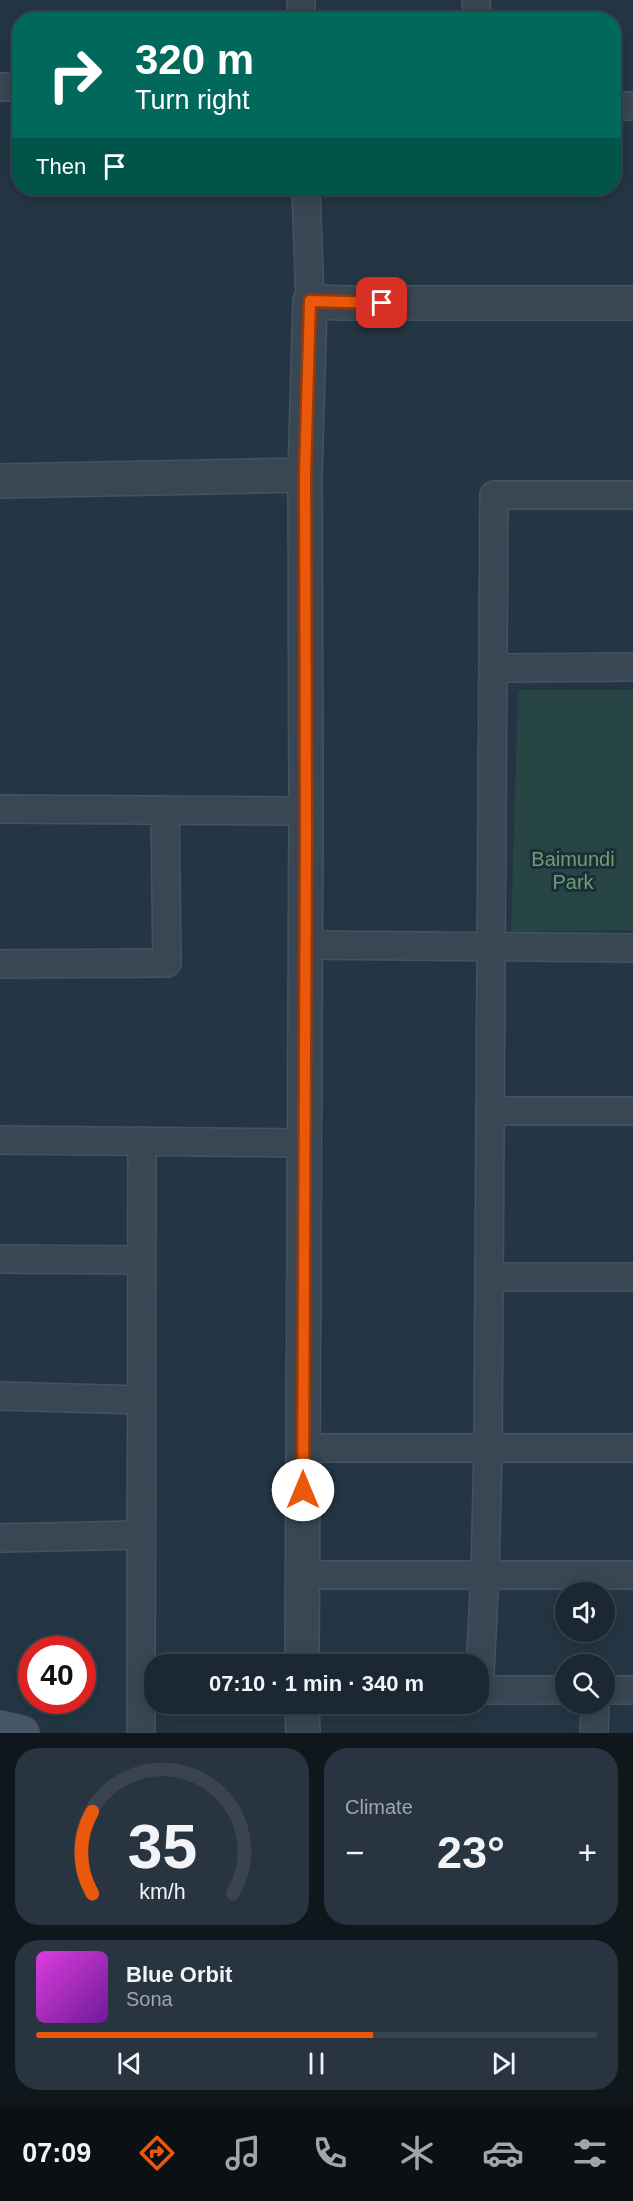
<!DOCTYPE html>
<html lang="en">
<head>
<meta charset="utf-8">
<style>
  body { margin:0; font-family:Helvetica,sans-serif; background:#28343f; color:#f1f3f6; height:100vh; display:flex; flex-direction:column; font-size:22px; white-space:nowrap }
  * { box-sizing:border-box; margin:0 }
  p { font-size:20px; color:#a0a6ac }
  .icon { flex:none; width:33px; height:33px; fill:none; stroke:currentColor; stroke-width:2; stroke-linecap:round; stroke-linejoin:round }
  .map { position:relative; height:1733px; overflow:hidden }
  .panel { display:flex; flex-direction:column; gap:15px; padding:15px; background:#0f161c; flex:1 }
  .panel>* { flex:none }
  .top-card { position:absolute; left:12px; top:12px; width:609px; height:183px; border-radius:24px; box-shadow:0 3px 15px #0003,0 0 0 2px #39444e; background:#00695c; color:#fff; overflow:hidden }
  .tools { position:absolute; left:555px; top:1582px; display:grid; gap:12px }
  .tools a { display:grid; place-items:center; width:60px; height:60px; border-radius:50%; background:#1b2833; box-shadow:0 3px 15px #0003,0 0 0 2px #39444e; font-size:30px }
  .speed { position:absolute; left:18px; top:1636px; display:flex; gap:12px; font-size:30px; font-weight:700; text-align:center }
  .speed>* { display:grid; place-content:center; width:78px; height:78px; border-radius:50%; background:#1b2833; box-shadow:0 3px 15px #0003,0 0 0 2px #39444e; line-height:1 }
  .speed .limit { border:9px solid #d22; background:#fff; color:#111 }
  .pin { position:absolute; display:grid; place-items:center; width:51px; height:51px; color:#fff; margin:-26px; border-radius:12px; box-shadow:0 3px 9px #0006 }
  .me { position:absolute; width:66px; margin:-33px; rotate:0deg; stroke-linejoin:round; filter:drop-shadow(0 0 4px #0008) }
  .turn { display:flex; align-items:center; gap:21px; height:126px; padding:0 24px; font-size:27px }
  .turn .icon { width:78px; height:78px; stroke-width:2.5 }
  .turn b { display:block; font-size:42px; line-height:51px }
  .then { display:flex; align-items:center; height:57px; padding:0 24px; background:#0003; gap:12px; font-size:22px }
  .big { font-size:45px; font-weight:800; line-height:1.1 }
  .panel .tile { flex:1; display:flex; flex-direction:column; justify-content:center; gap:9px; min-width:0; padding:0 21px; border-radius:24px; background:#28343f }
  .panel .dial { align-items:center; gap:0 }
  .dial svg { height:156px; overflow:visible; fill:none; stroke:#39444e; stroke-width:7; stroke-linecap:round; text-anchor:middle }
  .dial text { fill:#f1f3f6; stroke:none }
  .song { display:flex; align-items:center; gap:18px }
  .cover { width:72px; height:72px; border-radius:9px; background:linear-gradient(135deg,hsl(300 70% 55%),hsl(280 70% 35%)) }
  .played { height:6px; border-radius:3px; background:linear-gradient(90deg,#ea580c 60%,#39444e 60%) }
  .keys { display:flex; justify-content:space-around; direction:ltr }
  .heat { display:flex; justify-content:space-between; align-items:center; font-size:33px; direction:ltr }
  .panel .tiles { flex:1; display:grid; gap:15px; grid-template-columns:1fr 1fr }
  .tile:last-child { grid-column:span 2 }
  .trip { position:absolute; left:144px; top:1654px; width:345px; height:60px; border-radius:24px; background:#1b2833; box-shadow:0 3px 15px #0003,0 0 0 2px #39444e; font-weight:800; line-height:60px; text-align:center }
  .dock { display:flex; height:96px; justify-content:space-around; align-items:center; background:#0b1014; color:#a0a6ac }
  .dock .icon { width:42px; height:42px }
  .dock .selected { color:#ea580c }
  .dock b { font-size:27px; color:#f1f3f6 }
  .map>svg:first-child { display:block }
  .green { fill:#264544 }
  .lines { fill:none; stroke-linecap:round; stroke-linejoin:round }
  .minor-casing { stroke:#455360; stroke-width:30 }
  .tertiary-casing { stroke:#455360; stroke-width:36 }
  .secondary-casing { stroke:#455360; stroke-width:36 }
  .minor { stroke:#384753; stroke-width:27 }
  .tertiary { stroke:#384753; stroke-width:33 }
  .secondary { stroke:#465767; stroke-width:33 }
  .route-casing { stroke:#983908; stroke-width:15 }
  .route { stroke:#ea580c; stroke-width:10 }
  .labels { text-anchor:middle; stroke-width:6; stroke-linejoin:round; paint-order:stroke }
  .park-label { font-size:20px; fill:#6aa16f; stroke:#1d2d39 }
</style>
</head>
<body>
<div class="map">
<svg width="633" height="1733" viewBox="0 0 633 1733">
  <rect width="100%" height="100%" fill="#243644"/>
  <path class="green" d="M518 690H633V930L511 932Z"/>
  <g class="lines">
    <defs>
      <g id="minor">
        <path d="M301 0V20"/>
        <path d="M476 0 477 20"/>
        <path d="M0 87H20"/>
        <path d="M614 106H633"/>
        <path d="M306 188 310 301"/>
        <path d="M493 668 633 667"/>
        <path d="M0 809 306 811"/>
        <path d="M305 945 633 948"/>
        <path d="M0 964 167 963 165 810"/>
        <path d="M490 1111H633"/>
        <path d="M0 1140 305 1143"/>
        <path d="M0 1259 141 1260"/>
        <path d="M489 1277H633"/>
        <path d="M0 1396 141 1400"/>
        <path d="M303 1448H633"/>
        <path d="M0 1538 141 1535"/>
        <path d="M303 1575H633"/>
        <path d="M478 1690H566"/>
        <path d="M479 1690 485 1575 488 1448 494 495H633"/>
        <path d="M604 1690H633"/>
        <path d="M141 1733 142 1141"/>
        <path d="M594 1733 595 1704"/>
      </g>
      <g id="tertiary">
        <path d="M0 481 305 475"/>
        <path d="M302 1665 306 811 305 475 310 301 339 303H633"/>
        <path d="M302 1704 303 1733"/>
      </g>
      <path id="secondary" d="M0 1728 22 1733"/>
    </defs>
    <use href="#minor" class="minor-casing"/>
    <use href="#tertiary" class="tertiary-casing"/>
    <use href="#secondary" class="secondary-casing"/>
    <use href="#minor" class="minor"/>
    <use href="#tertiary" class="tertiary"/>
    <use href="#secondary" class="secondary"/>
  </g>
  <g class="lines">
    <defs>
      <path id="route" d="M303 1490 306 833 305 475 310 301 382 303"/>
    </defs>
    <use href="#route" class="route-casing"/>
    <use href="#route" class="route"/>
  </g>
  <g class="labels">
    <g class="park-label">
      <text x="573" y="866">Baimundi<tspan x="573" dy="23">Park</tspan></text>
    </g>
  </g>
</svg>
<div class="tools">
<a><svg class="icon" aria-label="sound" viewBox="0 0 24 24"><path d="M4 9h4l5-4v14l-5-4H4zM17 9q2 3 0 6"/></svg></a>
<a><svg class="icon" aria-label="search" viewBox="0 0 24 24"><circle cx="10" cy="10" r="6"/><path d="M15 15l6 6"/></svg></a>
</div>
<div class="speed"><div class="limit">40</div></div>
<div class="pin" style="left:382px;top:303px;background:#d93025"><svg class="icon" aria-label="arrive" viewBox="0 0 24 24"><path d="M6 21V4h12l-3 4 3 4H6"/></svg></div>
<svg class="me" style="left:303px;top:1490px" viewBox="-20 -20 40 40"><circle r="19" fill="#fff"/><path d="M0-13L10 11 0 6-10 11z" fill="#ea580c"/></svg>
<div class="trip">07:10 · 1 min · 340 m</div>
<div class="top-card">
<div class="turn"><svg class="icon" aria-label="right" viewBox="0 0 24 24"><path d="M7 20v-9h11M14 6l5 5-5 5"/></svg><div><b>320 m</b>Turn right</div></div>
<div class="then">Then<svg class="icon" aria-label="arrive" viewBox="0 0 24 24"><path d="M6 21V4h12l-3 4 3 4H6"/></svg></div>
</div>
</div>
<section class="panel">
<div class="tiles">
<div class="tile dial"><svg viewBox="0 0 100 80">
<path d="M14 69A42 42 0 1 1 86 69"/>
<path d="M14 69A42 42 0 0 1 14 27" stroke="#ea580c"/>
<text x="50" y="56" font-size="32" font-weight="700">35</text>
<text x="50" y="72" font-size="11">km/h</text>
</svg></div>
<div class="tile"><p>Climate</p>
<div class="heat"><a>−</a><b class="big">23°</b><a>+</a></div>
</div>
<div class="tile">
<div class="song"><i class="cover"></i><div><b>Blue Orbit</b><p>Sona</p></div></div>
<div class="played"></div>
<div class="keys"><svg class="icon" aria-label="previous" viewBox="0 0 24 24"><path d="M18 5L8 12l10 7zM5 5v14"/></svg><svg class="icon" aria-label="pause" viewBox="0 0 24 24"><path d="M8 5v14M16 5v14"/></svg><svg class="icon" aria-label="next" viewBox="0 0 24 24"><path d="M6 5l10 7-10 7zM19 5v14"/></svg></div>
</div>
</div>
</section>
<nav class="dock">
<b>07:09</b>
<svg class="icon selected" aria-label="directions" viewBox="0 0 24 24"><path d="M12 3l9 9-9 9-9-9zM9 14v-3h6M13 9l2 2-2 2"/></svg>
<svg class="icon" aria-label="music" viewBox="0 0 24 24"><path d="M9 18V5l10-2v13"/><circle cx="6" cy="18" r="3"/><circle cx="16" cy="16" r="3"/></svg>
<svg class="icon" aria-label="phone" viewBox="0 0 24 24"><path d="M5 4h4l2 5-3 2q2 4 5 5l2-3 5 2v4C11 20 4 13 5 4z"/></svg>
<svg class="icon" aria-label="climate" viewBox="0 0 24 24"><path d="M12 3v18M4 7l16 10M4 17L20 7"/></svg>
<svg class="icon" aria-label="car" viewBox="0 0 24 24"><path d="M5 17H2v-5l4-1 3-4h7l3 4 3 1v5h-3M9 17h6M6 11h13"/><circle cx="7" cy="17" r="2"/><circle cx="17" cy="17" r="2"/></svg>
<svg class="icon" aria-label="filters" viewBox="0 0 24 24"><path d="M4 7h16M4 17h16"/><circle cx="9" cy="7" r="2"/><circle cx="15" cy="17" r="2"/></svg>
</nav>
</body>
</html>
